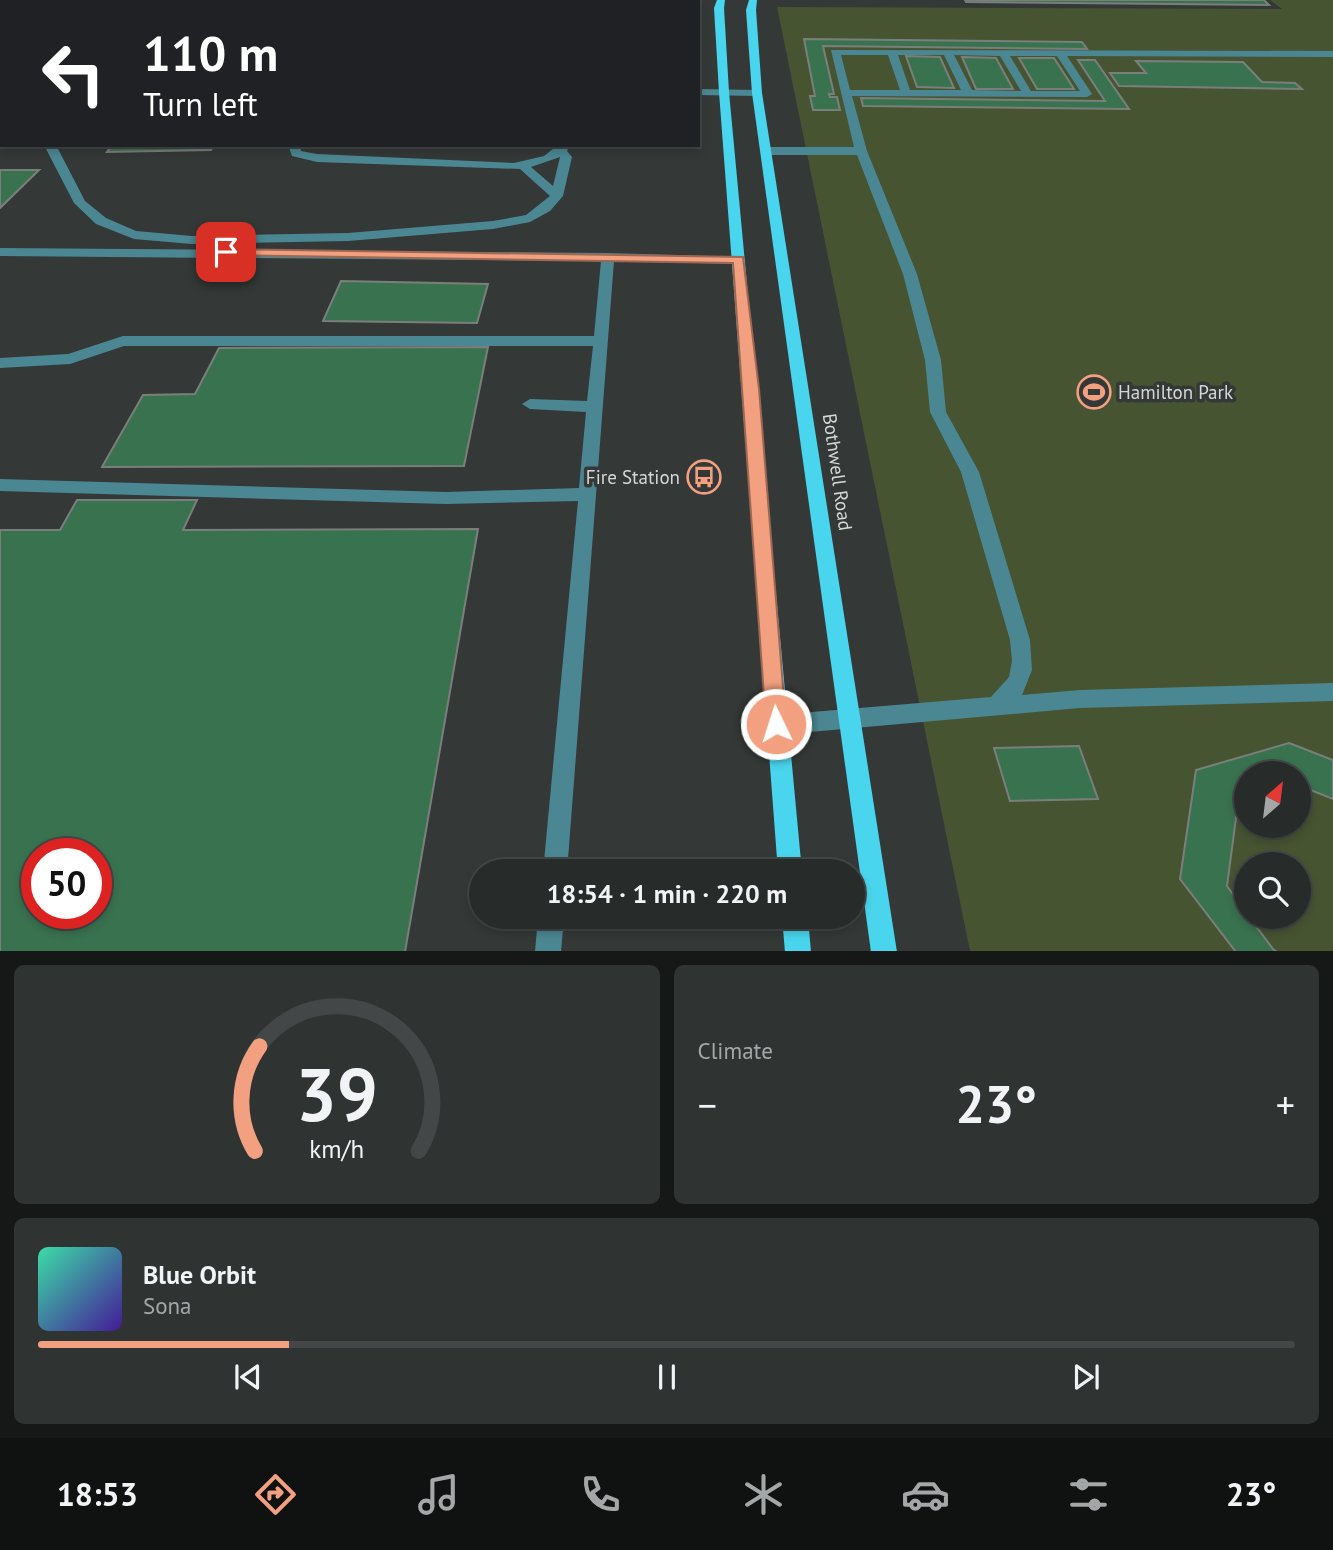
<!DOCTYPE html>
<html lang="en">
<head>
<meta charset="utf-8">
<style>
  body { margin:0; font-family:"PT Sans",sans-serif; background:#2f3332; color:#f1f3f6; height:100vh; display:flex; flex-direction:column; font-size:26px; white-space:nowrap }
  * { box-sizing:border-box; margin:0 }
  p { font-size:23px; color:#a4a7a8 }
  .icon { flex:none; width:38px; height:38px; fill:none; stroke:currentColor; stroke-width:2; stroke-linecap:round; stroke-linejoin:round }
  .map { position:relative; height:951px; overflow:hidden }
  .drawer { display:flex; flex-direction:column; gap:14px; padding:14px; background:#151817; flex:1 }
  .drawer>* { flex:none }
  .top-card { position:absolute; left:0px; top:0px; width:700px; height:147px; box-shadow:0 4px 10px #0003,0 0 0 2px #434747; background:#202124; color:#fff; overflow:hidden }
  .needle { width:46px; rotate:28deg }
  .tools { position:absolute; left:1234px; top:761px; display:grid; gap:14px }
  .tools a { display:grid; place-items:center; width:77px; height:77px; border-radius:50%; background:#272b2a; box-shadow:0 4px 10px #0003,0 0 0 2px #434747; font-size:35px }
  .speed { position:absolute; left:21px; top:838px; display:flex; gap:14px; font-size:35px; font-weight:700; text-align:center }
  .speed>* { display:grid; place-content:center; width:91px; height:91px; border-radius:50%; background:#272b2a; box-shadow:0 4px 10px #0003,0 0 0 2px #434747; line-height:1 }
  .speed .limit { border:10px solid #d22; background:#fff; color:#111 }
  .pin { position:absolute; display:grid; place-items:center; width:60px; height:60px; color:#fff; margin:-30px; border-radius:14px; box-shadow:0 4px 10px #0006 }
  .me { position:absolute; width:77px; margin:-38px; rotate:356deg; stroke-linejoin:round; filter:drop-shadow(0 0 5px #0008) }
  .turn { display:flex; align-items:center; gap:24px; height:147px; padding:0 28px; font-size:32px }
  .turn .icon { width:91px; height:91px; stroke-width:2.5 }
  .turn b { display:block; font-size:49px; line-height:60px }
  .big { font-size:52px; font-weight:700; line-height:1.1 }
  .drawer .widget { flex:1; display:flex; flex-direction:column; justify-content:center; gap:10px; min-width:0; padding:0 24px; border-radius:10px; background:#2f3332 }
  .drawer .dial { align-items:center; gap:0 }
  .dial svg { height:182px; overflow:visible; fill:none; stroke:#434747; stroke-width:7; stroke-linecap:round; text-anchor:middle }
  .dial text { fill:#f1f3f6; stroke:none }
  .song { display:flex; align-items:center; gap:21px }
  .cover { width:84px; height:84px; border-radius:10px; background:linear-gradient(135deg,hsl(160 70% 55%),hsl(260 70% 35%)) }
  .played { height:7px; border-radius:4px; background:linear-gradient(90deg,#f2a080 20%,#434747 20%) }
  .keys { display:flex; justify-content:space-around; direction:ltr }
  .heat { display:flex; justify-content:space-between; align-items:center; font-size:38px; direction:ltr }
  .drawer .tiles { flex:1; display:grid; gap:14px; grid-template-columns:1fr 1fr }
  .widget:last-child { grid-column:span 2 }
  .trip { position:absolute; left:469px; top:859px; width:396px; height:70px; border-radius:35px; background:#272b2a; box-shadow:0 4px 10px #0003,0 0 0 2px #434747; font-weight:700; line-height:70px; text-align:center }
  .dock { display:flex; height:112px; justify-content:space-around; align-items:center; background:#101111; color:#a4a7a8 }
  .dock .icon { width:49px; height:49px }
  .dock .active { color:#f2a080 }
  .dock b { font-size:32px; color:#f1f3f6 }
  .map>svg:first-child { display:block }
  .green { fill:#465432; fill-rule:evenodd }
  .building { fill:#39724f; stroke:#7b7f7c; stroke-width:2; fill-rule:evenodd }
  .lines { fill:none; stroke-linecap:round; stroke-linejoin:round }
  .minor { fill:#4b8792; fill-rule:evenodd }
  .major { fill:#49d5ed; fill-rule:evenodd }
  .route { fill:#f2a080; stroke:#9d6853; stroke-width:2 }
  .labels { text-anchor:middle; stroke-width:7; stroke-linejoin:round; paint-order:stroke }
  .poi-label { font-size:19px; fill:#d4d7d6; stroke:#343938; text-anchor:start }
  .street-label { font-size:19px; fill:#d4d7d6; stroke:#343938 }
</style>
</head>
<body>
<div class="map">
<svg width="1333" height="952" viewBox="0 0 1333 952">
  <rect width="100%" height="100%" fill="#343938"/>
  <g class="green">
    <path d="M0 0H257L2 2 0 140Z"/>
    <path d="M1270 0H1333V951H970L777 7 1282 9ZM1246 774H1298V826H1246ZM1246 864H1298V917H1246Z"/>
  </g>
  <g class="building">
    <path d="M324 0H603L323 2Z"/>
    <path d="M965 0H1264L1269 5 966 2Z"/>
    <path d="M804 39 1082 42 1087 49 823 46 834 94H829L830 97H837L840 110H813L810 96H815Z"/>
    <path d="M906 56 940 57 954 88 917 87Z"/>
    <path d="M962 57 996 58 1013 89H976Z"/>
    <path d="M1019 58H1054L1074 89H1037Z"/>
    <path d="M1078 60H1095L1129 109 863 106 861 98 1105 101Z"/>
    <path d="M1136 61 1243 62 1262 82 1295 83 1302 89 1119 86 1110 73H1146Z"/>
    <path d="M112 145H214L211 150 107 152Z"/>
    <path d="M381 145H462L461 148H380Z"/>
    <path d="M0 170H39L0 208Z"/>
    <path d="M341 281 488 284 477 323 323 321Z"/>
    <path d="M488 347 464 466 102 467 143 395 195 394 219 348Z"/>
    <path d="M77 500H197L183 530 478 529 405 952H0V530H60ZM37 854H96V914H37Z"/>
    <path d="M1289 743 1333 760V799L1298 785V774H1246V793L1239 795 1227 886 1246 913V917H1249L1273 949 1277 952H1236L1180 879 1196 770Z"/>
    <path d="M1079 746 1098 799 1010 801 994 748Z"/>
  </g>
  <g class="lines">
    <g class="minor">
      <path d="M831 50 1333 51V57L1067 56 1092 94 1087 97 852 96 867 151 917 274 941 360 946 412 979 472 1030 640 1032 670 1022 695 1080 690 1333 683V701L1080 708 776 735 768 732 765 725 768 718 776 715 991 697 1009 677 1012 661 1010 640 961 472 930 412 925 360 903 274 857 155H767L761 151 767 147H854ZM841 55H888L900 90H850ZM898 55H944L961 90H910ZM954 55 1000 56 1021 91 972 90ZM1010 56H1057L1080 91H1031Z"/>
      <path d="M698 89 757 90 762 93 757 96 698 95Z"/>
      <path d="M44 145H56L85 201 106 218 136 231 192 236 348 233 493 221 526 215 550 196 520 169 317 162 292 156 288 145H300L301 151 317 154 514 163 544 156 558 145H570L567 151 572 157 563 196 550 211 530 222 493 229 348 241 192 244 134 239 96 224 74 203ZM560 157 553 186 531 167Z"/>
      <path d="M0 248 608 253 744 257V263L739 264 614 261 567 872H543L578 501 446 504 0 491V479L446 492 579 488 586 412 530 409 522 404 530 399 587 401 593 346H124L70 364 0 368V358L68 354 123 336H594L601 261 0 256Z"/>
      <path d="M538 917H564L561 952H535Z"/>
    </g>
    <g class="major">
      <path d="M717 0H725L724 8 729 92 802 872H778L719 92 714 8Z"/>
      <path d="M749 0H757L756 10 762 93 897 952H871L752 93 746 10Z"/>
      <path d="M782 917H808L811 952H785Z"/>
    </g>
  </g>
  <path class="route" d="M226 249 743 257 759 389 786 724 783 731 776 733 769 731 766 724 733 263 222 255V250Z"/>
  <defs>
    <symbol id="stadium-ring" viewBox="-11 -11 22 22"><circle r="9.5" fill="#343938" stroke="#f2a080" stroke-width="1.5"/><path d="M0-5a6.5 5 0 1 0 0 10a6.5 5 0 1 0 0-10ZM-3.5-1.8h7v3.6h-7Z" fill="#f2a080"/></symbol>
    <symbol id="bus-ring" viewBox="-11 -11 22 22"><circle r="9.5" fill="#343938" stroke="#f2a080" stroke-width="1.5"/><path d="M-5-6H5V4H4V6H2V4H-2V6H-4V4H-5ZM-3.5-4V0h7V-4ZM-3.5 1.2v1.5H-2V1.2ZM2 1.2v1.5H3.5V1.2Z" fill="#f2a080"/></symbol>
  </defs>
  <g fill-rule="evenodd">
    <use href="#stadium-ring" x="1075" y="373" width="38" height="38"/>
    <use href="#bus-ring" x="685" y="458" width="38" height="38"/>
  </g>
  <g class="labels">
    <g class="poi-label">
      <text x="1118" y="399">Hamilton Park</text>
      <text x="680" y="484" text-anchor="end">Fire Station</text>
    </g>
    <g class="street-label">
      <text transform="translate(838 472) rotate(82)" y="7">Bothwell Road</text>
    </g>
  </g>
</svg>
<div class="tools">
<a><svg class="needle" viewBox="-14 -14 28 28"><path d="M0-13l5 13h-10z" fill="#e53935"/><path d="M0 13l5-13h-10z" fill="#a4a7a8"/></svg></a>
<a><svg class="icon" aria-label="search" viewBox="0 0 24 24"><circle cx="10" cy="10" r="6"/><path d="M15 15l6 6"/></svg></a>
</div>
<div class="speed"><div class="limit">50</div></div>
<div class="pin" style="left:226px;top:252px;background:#d93025"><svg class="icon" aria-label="arrive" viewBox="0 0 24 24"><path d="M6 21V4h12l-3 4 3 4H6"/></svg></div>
<svg class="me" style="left:776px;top:724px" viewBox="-20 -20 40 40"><circle r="17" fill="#f2a080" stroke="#fff" stroke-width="3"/><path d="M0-11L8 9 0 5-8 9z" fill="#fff"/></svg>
<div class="trip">18:54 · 1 min · 220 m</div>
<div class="top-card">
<div class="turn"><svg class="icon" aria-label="left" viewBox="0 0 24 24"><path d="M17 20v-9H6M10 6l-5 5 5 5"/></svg><div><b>110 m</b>Turn left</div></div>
</div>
</div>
<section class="drawer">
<div class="tiles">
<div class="widget dial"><svg viewBox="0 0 100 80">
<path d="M14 69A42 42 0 1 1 86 69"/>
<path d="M14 69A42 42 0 0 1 16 23" stroke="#f2a080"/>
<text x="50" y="56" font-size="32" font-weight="700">39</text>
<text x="50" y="72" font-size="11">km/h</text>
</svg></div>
<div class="widget"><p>Climate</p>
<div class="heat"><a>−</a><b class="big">23°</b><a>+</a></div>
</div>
<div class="widget">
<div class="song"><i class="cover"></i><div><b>Blue Orbit</b><p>Sona</p></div></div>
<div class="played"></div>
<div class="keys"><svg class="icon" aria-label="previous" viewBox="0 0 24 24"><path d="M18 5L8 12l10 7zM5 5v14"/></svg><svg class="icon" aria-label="pause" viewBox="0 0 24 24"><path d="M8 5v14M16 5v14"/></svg><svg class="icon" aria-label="next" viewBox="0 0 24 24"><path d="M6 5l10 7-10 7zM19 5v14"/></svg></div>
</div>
</div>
</section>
<nav class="dock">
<b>18:53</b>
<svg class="icon active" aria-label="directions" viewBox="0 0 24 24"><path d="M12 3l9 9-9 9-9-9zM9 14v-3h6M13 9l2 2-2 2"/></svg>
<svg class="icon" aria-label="music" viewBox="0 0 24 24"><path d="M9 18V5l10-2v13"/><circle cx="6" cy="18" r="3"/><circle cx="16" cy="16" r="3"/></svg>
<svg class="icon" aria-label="phone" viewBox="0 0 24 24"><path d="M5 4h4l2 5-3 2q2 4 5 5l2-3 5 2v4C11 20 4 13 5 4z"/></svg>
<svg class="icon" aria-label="climate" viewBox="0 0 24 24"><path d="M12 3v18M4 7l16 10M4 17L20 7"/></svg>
<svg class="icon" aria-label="car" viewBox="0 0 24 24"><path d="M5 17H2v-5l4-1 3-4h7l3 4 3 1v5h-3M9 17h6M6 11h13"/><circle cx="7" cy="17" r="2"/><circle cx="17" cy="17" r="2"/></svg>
<svg class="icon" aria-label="filters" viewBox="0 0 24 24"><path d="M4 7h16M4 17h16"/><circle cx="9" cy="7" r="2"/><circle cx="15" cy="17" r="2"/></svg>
<b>23°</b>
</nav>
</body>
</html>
